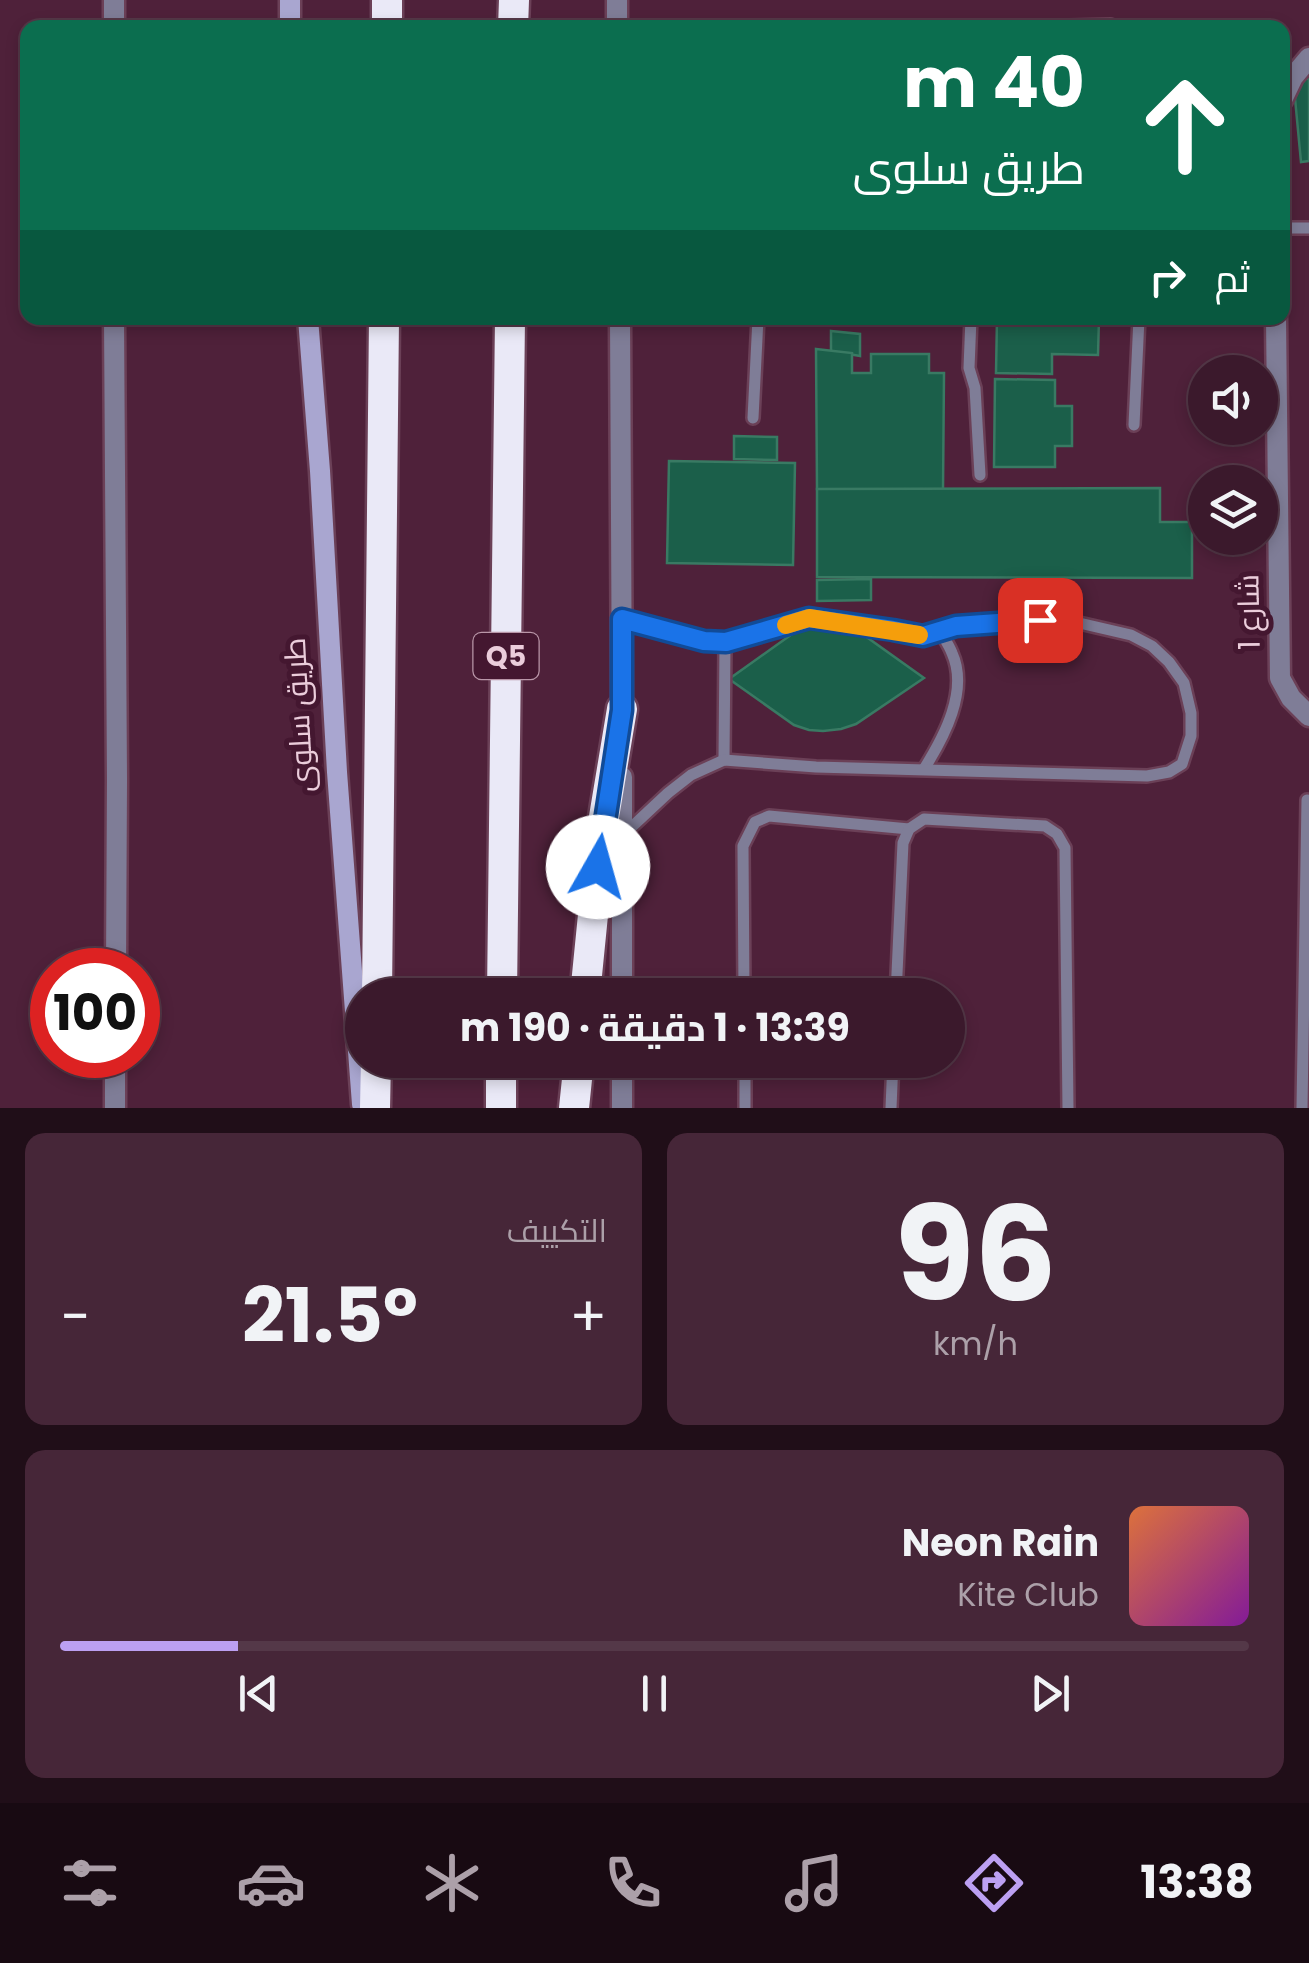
<!DOCTYPE html>
<html lang="ar">
<head>
<meta charset="utf-8">
<style>
  body { margin:0; font-family:Poppins,Cairo,sans-serif; background:#462638; color:#f1f3f6; direction:rtl; height:100vh; display:flex; flex-direction:column; font-size:38px; white-space:nowrap }
  * { box-sizing:border-box; margin:0 }
  p { font-size:32px; color:#aca0a9 }
  .icon { flex:none; width:55px; height:55px; fill:none; stroke:currentColor; stroke-width:2; stroke-linecap:round; stroke-linejoin:round }
  .map { position:relative; height:1108px; overflow:hidden; direction:ltr }
  .drawer { display:flex; flex-direction:column; gap:25px; padding:25px; background:#200e18; flex:1 }
  .drawer>* { flex:none }
  .banner { position:absolute; left:20px; top:20px; width:1270px; height:305px; border-radius:20px; box-shadow:0 5px 15px #0003,0 0 0 2px #543848; direction:rtl; background:#0b6e4f; color:#fff; overflow:hidden }
  .fabs { position:absolute; left:1188px; top:355px; display:grid; gap:20px }
  .fabs a { display:grid; place-items:center; width:90px; height:90px; border-radius:50%; background:#3b192c; box-shadow:0 5px 15px #0003,0 0 0 2px #543848; font-size:50px }
  .speed { position:absolute; left:30px; top:948px; display:flex; gap:20px; font-size:50px; font-weight:700; text-align:center }
  .speed>* { display:grid; place-content:center; width:130px; height:130px; border-radius:50%; background:#3b192c; box-shadow:0 5px 15px #0003,0 0 0 2px #543848; line-height:1 }
  .speed .limit { border:15px solid #d22; background:#fff; color:#111 }
  .pin { position:absolute; display:grid; place-items:center; width:85px; height:85px; color:#fff; margin:-42px; border-radius:20px; box-shadow:0 5px 15px #0006 }
  .me { position:absolute; width:110px; margin:-55px; rotate:7deg; stroke-linejoin:round; filter:drop-shadow(0 0 8px #0008) }
  .turn { display:flex; align-items:center; gap:35px; height:210px; padding:0 40px; font-size:45px }
  .turn .icon { width:130px; height:130px; stroke-width:2.5 }
  .turn b { display:block; font-size:70px; line-height:85px }
  .then { display:flex; align-items:center; height:95px; padding:0 40px; background:#0003; gap:20px; font-size:38px }
  .big { font-size:75px; font-weight:700; line-height:1.1 }
  .drawer .card { flex:1; display:flex; flex-direction:column; justify-content:center; gap:15px; min-width:0; padding:0 35px; border-radius:20px; background:#462638 }
  .drawer .dial { align-items:center; gap:0 }
  .dial b { font-size:130px; line-height:1 }
  .song { display:flex; align-items:center; gap:30px }
  .cover { width:120px; height:120px; border-radius:15px; background:linear-gradient(135deg,hsl(20 70% 55%),hsl(290 70% 35%)) }
  .played { height:10px; border-radius:5px; background:linear-gradient(90deg,#bca0f2 15%,#543848 15%) }
  .keys { display:flex; justify-content:space-around; direction:ltr }
  .heat { display:flex; justify-content:space-between; align-items:center; font-size:55px; direction:ltr }
  .drawer .tiles { flex:1; display:grid; gap:25px; grid-template-columns:1fr 1fr }
  .card:last-child { grid-column:span 2 }
  .trip { position:absolute; left:345px; top:978px; width:620px; height:100px; border-radius:50px; background:#3b192c; box-shadow:0 5px 15px #0003,0 0 0 2px #543848; font-weight:700; line-height:100px; text-align:center; direction:rtl }
  .tabs { display:flex; height:160px; justify-content:space-around; align-items:center; background:#180a12; color:#aca0a9 }
  .tabs .icon { width:70px; height:70px }
  .tabs .selected { color:#bca0f2 }
  .tabs b { font-size:45px; color:#f1f3f6 }
  .map>svg:first-child { display:block }
  .building { fill:#1b5f4a; stroke:#397a63; stroke-width:2.5 }
  .lines { fill:none; stroke-linecap:round; stroke-linejoin:round }
  .lane-casing { stroke:#6b4057; stroke-width:16 }
  .street-casing { stroke:#6b4057; stroke-width:25 }
  .secondary-casing { stroke:#6b4057; stroke-width:25 }
  .highway-casing { stroke:#6b4057; stroke-width:35 }
  .lane { stroke:#7f7d97; stroke-width:11 }
  .street { stroke:#7f7d97; stroke-width:20 }
  .secondary { stroke:#a9a6d0; stroke-width:20 }
  .highway { stroke:#eae9f7; stroke-width:30 }
  .route-casing { stroke:#114b97; stroke-width:25 }
  .route { stroke:#1a73e8; stroke-width:18 }
  .slow { stroke:#f59e0b; stroke-width:18 }
  .labels { text-anchor:middle; stroke-width:10; stroke-linejoin:round; paint-order:stroke }
  .shield { fill:#441730; stroke:#b996a8; stroke-width:2.5 }
  .shield-label { font-size:28px; font-weight:bold; fill:#ebcddb }
  .street-label { font-size:30px; fill:#ebcddb; stroke:#441730 }
</style>
</head>
<body>
<div class="map">
<svg width="1309" height="1108" viewBox="0 0 1309 1108">
  <rect width="100%" height="100%" fill="#4f213a"/>
  <g class="building">
    <path d="M1293 77 1309 79V161L1301 162Z"/>
    <path d="M997 318H1099L1098 355 1052 354V374L996 373Z"/>
    <path d="M831 331 860 334V356L831 351Z"/>
    <path d="M816 349 852 353V373H871V354H929V373H944L943 490 817 489Z"/>
    <path d="M995 379 1055 380V406H1072V446H1055V467H994Z"/>
    <path d="M734 436 777 437V460L734 459Z"/>
    <path d="M669 461 795 463 793 565 667 563Z"/>
    <path d="M1160 488V522H1192V578L817 577V489Z"/>
    <path d="M871 579V600L817 601V580Z"/>
    <path d="M818 625 846 627 858 631 924 678 856 724 841 729 823 731 809 730 794 725 729 679 795 632Z"/>
  </g>
  <g class="lines">
    <defs>
      <g id="lane">
        <path d="M983 28 1111 25 1118 28"/>
        <path d="M1282 228H1309"/>
        <path d="M971 318 969 368 975 388 980 475"/>
        <path d="M753 418 758 318"/>
        <path d="M1134 425 1139 318"/>
        <path d="M724 760 725 642"/>
        <path d="M924 769C944 737 969 691 952 653 949 645 944 638 940 631"/>
        <path d="M622 836 668 793 691 775 724 760 816 767 1147 776 1169 772 1182 764 1191 736V713L1184 683 1169 662 1152 646 1131 635 1075 622 1040 621 956 626 923 636 893 630 809 618 725 642 704 641 622 619"/>
        <path d="M744 995 743 846 755 822 769 816 909 829"/>
        <path d="M896 995 903 843 909 829 924 819 1045 826 1057 834 1065 848 1068 1108"/>
        <path d="M745 1060V1108"/>
        <path d="M891 1108 893 1060"/>
        <path d="M1302 1108 1307 800"/>
      </g>
      <g id="street">
        <path d="M617 0V28"/>
        <path d="M114 28V0"/>
        <path d="M1282 100 1293 77 1309 58"/>
        <path d="M114 318 117 780 116 970"/>
        <path d="M620 318 622 718"/>
        <path d="M1276 318 1280 678 1291 698 1309 716"/>
        <path d="M622 995V777"/>
        <path d="M115 1108V1055"/>
        <path d="M622 1108V1060"/>
      </g>
      <g id="secondary">
        <path d="M290 28V0"/>
        <path d="M308 318 320 471 337 772 362 1104"/>
      </g>
      <g id="highway">
        <path d="M387 28V0"/>
        <path d="M513 28 514 0"/>
        <path d="M377 995 384 318"/>
        <path d="M502 995 510 318"/>
        <path d="M585 995 601 835 622 709"/>
        <path d="M375 1108 376 1060"/>
        <path d="M501 1108V1060"/>
        <path d="M574 1108 579 1060"/>
      </g>
    </defs>
    <use href="#lane" class="lane-casing"/>
    <use href="#street" class="street-casing"/>
    <use href="#secondary" class="secondary-casing"/>
    <use href="#highway" class="highway-casing"/>
    <use href="#lane" class="lane"/>
    <use href="#street" class="street"/>
    <use href="#secondary" class="secondary"/>
    <use href="#highway" class="highway"/>
  </g>
  <g class="lines">
    <defs>
      <path id="route" d="M598 867 622 710V619L704 641 726 642 809 618 893 630 923 636 956 626 1040 620"/>
    </defs>
    <use href="#route" class="route-casing"/>
    <use href="#route" class="route"/>
    <path class="slow" d="M786 625 809 618 919 635"/>
  </g>
  <g class="labels">
    <rect class="shield" x="473.5" y="633" width="65" height="46" rx="8"/>
    <g class="shield-label">
      <text x="506" y="666">Q5</text>
    </g>
    <g class="street-label">
      <text transform="translate(1249 612) rotate(-91)" y="10">شارع 1</text>
      <text transform="translate(299 715) rotate(-93)" y="10">طريق سلوى</text>
    </g>
  </g>
</svg>
<div class="fabs">
<a><svg class="icon" aria-label="sound" viewBox="0 0 24 24"><path d="M4 9h4l5-4v14l-5-4H4zM17 9q2 3 0 6"/></svg></a>
<a><svg class="icon" aria-label="layers" viewBox="0 0 24 24"><path d="M12 4l9 5-9 5-9-5zM3 14l9 5 9-5"/></svg></a>
</div>
<div class="speed"><div class="limit">100</div></div>
<div class="pin" style="left:1040px;top:620px;background:#d93025"><svg class="icon" aria-label="arrive" viewBox="0 0 24 24"><path d="M6 21V4h12l-3 4 3 4H6"/></svg></div>
<svg class="me" style="left:598px;top:867px" viewBox="-20 -20 40 40"><circle r="19" fill="#fff"/><path d="M0-13L10 11 0 6-10 11z" fill="#1a73e8"/></svg>
<div class="trip">13:39 · 1 دقيقة · 190 m</div>
<div class="banner">
<div class="turn"><svg class="icon" aria-label="ahead" viewBox="0 0 24 24"><path d="M12 20V5M6 11l6-6 6 6"/></svg><div><b>40 m</b>طريق سلوى</div></div>
<div class="then">ثم<svg class="icon" aria-label="right" viewBox="0 0 24 24"><path d="M7 20v-9h11M14 6l5 5-5 5"/></svg></div>
</div>
</div>
<section class="drawer">
<div class="tiles">
<div class="card dial"><b>96</b><p>km/h</p></div>
<div class="card"><p>التكييف</p>
<div class="heat"><a>−</a><b class="big">21.5°</b><a>+</a></div>
</div>
<div class="card">
<div class="song"><i class="cover"></i><div><b>Neon Rain</b><p>Kite Club</p></div></div>
<div class="played"></div>
<div class="keys"><svg class="icon" aria-label="previous" viewBox="0 0 24 24"><path d="M18 5L8 12l10 7zM5 5v14"/></svg><svg class="icon" aria-label="pause" viewBox="0 0 24 24"><path d="M8 5v14M16 5v14"/></svg><svg class="icon" aria-label="next" viewBox="0 0 24 24"><path d="M6 5l10 7-10 7zM19 5v14"/></svg></div>
</div>
</div>
</section>
<nav class="tabs">
<b>13:38</b>
<svg class="icon selected" aria-label="directions" viewBox="0 0 24 24"><path d="M12 3l9 9-9 9-9-9zM9 14v-3h6M13 9l2 2-2 2"/></svg>
<svg class="icon" aria-label="music" viewBox="0 0 24 24"><path d="M9 18V5l10-2v13"/><circle cx="6" cy="18" r="3"/><circle cx="16" cy="16" r="3"/></svg>
<svg class="icon" aria-label="phone" viewBox="0 0 24 24"><path d="M5 4h4l2 5-3 2q2 4 5 5l2-3 5 2v4C11 20 4 13 5 4z"/></svg>
<svg class="icon" aria-label="climate" viewBox="0 0 24 24"><path d="M12 3v18M4 7l16 10M4 17L20 7"/></svg>
<svg class="icon" aria-label="car" viewBox="0 0 24 24"><path d="M5 17H2v-5l4-1 3-4h7l3 4 3 1v5h-3M9 17h6M6 11h13"/><circle cx="7" cy="17" r="2"/><circle cx="17" cy="17" r="2"/></svg>
<svg class="icon" aria-label="filters" viewBox="0 0 24 24"><path d="M4 7h16M4 17h16"/><circle cx="9" cy="7" r="2"/><circle cx="15" cy="17" r="2"/></svg>
</nav>
</body>
</html>
